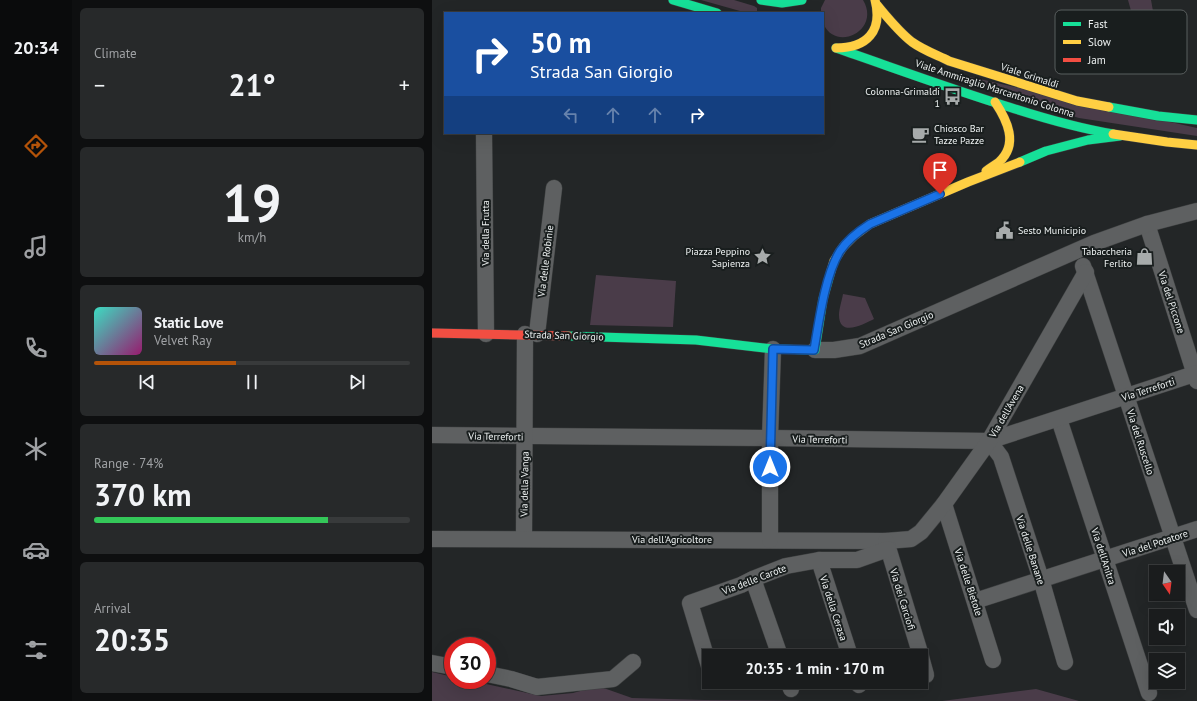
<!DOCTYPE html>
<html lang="en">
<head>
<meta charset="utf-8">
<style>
  body { margin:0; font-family:"PT Sans",sans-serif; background:#27292a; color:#f1f3f6; height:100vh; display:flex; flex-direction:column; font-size:15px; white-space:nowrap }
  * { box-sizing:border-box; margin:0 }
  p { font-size:13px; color:#9fa1a4 }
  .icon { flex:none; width:22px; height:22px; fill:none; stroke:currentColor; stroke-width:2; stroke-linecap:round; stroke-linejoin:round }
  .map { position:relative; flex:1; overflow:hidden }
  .panel { display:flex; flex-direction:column; gap:8px; padding:8px; background:#0e0f10; width:360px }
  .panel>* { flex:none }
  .guide { position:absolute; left:12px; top:12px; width:380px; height:122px; border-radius:0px; box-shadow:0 4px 16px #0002,0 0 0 1px #383a3b; background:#1a4fa0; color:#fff; overflow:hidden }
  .needle { width:26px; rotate:166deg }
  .fabs { position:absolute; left:717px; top:565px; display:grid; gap:8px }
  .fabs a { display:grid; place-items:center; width:36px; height:36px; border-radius:0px; background:#1a1c1d; box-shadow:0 4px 16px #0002,0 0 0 1px #383a3b; font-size:20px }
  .speed { position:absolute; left:12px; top:637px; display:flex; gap:8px; font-size:20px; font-weight:700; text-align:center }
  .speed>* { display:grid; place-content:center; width:52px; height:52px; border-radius:50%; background:#1a1c1d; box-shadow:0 4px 16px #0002,0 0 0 1px #383a3b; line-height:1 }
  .speed .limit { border:6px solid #d22; background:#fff; color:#111 }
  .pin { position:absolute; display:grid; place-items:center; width:34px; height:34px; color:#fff; margin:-41px -17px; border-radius:50% 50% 50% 0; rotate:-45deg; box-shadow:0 0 4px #0007 }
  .pin .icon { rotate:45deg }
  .me { position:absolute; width:44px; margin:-22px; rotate:0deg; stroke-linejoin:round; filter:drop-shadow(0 0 3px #0008) }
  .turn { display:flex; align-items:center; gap:14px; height:84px; padding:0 20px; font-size:18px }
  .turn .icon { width:52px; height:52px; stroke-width:2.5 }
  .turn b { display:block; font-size:28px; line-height:34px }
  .lanes { display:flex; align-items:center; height:38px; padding:0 20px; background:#0003; justify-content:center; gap:20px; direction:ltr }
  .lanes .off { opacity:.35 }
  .big { font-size:30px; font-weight:800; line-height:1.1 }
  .panel .tile { flex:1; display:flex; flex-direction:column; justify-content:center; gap:6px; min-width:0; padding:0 14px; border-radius:6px; background:#27292a }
  .panel .dial { align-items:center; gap:0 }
  .dial b { font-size:52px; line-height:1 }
  .song { display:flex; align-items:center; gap:12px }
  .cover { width:48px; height:48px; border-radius:6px; background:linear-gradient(135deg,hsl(170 70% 55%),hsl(320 70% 35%)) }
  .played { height:4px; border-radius:2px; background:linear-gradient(90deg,#b45309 45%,#383a3b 45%) }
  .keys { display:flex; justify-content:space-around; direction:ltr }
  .heat { display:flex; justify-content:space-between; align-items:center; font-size:22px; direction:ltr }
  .charge { height:6px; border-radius:3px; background:linear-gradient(90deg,#34c759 74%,#383a3b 0) }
  .trip { position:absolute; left:270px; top:649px; width:226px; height:40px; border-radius:0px; background:#1a1c1d; box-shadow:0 4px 16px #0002,0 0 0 1px #383a3b; font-weight:800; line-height:40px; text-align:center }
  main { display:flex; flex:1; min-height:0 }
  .menu { display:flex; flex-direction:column; width:72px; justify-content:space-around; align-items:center; background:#0a0b0c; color:#9fa1a4 }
  .menu .icon { width:28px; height:28px }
  .menu .selected { color:#b45309 }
  .menu b { font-size:18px; color:#f1f3f6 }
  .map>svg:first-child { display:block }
  .green { fill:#4a3c49 }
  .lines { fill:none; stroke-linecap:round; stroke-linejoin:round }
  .street-casing { stroke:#3e4041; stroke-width:17 }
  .fast-casing { stroke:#3e4041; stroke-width:10 }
  .slow-casing { stroke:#3e4041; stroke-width:10 }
  .jam-casing { stroke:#3e4041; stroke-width:10 }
  .street { stroke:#5e6061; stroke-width:16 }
  .fast { stroke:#16e098; stroke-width:9 }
  .slow { stroke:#ffcf43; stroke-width:9 }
  .jam { stroke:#f24e42; stroke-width:9 }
  .route-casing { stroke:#114b97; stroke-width:10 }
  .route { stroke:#1a73e8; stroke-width:7 }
  .labels { text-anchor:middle; stroke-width:4; stroke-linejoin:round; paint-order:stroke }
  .street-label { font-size:10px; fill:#eef2f2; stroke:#191e1e }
  .poi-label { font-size:10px; fill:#eef2f2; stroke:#191e1e; text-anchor:end }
  .key { fill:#191e1e; stroke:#595e5e; stroke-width:1 }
  .key-label { font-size:11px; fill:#eef2f2 }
</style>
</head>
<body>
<main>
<nav class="menu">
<b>20:34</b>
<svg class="icon selected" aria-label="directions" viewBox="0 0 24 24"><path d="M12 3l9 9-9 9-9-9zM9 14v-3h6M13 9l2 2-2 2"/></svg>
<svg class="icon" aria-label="music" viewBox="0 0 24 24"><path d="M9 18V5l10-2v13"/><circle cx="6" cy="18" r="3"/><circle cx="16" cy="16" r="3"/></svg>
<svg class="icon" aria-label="phone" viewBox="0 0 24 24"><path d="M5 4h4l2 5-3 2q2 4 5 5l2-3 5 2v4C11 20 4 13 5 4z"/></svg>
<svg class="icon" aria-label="climate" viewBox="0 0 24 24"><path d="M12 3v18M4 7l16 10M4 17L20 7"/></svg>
<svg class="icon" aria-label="car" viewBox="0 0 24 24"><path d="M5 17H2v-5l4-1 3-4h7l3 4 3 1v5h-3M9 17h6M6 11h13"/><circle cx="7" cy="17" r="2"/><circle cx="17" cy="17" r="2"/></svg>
<svg class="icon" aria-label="filters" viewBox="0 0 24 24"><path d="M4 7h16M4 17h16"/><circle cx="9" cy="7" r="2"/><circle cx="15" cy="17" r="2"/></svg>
</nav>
<section class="panel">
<div class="tile"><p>Climate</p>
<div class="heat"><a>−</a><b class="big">21°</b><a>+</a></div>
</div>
<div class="tile dial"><b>19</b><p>km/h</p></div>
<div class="tile">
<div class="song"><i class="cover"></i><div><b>Static Love</b><p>Velvet Ray</p></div></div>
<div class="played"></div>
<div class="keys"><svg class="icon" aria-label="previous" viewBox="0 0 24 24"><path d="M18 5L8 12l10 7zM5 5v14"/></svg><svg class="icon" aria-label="pause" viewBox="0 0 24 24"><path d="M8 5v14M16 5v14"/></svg><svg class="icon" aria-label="next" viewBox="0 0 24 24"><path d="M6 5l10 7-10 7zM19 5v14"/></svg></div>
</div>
<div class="tile"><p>Range · 74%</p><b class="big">370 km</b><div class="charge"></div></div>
<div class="tile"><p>Arrival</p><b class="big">20:35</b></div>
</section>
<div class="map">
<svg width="765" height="701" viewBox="0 0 765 701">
  <rect width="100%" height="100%" fill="#232627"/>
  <g class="green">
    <path d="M269 0H302L322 6 325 8V12L315 13Z"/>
    <path d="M393 0H431C449 30 405 52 392 25 390 22 391 17 391 13H389V8Z"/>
    <path d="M696 0H719L723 22 713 29 707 28 701 18Z"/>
    <path d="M530 75 765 128V136L647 118 531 82 529 76Z"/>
    <path d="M164 275 244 281 241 327 158 325Z"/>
    <path d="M411 294 433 298 442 319C432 324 407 338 407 315 407 309 410 300 411 294Z"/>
    <path d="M0 672 21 677V680H36L109 696 141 693 166 686 200 698 273 700 373 701H0Z"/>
    <path d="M604 689 647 701H510Z"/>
  </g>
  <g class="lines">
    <defs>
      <g id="street">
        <path d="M52 133 54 334"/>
        <path d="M715 224 765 381"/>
        <path d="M651 266 765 610"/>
        <path d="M105 334 122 188"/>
        <path d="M383 350H402L428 346 662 243 715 224 765 211"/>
        <path d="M627 419 717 693"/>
        <path d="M0 435 338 438 557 441 765 373"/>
        <path d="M557 441 569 457 609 579 633 662"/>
        <path d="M512 504 561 660"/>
        <path d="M92 538 93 334"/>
        <path d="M0 539 454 541 479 539 489 532 512 504 557 441 654 272"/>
        <path d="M338 540V438L341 349"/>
        <path d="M454 541 489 656"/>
        <path d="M387 560 418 656"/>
        <path d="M321 579 348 656"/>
        <path d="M543 601 765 529"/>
        <path d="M489 657 494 675"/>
        <path d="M0 663 21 667"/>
        <path d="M277 666 258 603 309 585 321 579 354 566 387 560H425L456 549"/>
        <path d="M55 674 79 679 105 687 181 679 201 662"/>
        <path d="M357 682 359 689"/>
        <path d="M426 682 427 685"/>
      </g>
      <g id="fast">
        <path d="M241 0 285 13"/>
        <path d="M329 0 350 3 370 0"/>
        <path d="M404 48C462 68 519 89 577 107 611 118 646 128 681 134"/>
        <path d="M677 107 726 116 765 120"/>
        <path d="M588 162 614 151 656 140 688 136"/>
        <path d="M136 336 264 340 341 349 383 350 391 299 399 271"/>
      </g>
      <g id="slow">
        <path d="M445 5C456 18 467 32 480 42 491 50 505 55 517 61L645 101 677 107"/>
        <path d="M404 48C435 48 451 31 443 0"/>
        <path d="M681 134 735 142 765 145"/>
        <path d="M554 171C558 168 563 165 567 162 587 144 575 120 563 102"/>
        <path d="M399 271 402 261 411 247 422 236 438 224 536 182 588 162"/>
      </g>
      <path id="jam" d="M0 333 136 336"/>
    </defs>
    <use href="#street" class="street-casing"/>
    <use href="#fast" class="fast-casing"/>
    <use href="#slow" class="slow-casing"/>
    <use href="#jam" class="jam-casing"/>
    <use href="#street" class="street"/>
    <use href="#fast" class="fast"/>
    <use href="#slow" class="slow"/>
    <use href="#jam" class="jam"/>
  </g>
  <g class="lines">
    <defs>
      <path id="route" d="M338 467 341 349 382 350C387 321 393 275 408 251 416 239 427 231 438 224L508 194"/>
    </defs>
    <use href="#route" class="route-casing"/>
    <use href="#route" class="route"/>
  </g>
  <defs>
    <symbol id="bus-bare" viewBox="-9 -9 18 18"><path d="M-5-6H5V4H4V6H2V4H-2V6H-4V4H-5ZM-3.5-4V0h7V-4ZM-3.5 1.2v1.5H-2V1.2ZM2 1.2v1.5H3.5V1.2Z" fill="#a7abab" stroke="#191e1e" stroke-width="2.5" paint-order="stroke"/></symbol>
    <symbol id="cafe-bare" viewBox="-9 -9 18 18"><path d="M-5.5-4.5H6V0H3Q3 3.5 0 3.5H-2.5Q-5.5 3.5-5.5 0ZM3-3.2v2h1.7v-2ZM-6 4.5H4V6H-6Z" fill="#a7abab" stroke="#191e1e" stroke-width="2.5" paint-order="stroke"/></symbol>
    <symbol id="civic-bare" viewBox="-9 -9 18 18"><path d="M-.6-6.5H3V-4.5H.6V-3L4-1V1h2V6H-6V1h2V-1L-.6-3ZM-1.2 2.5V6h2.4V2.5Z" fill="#a7abab" stroke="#191e1e" stroke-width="2.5" paint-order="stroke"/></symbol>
    <symbol id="sight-bare" viewBox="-9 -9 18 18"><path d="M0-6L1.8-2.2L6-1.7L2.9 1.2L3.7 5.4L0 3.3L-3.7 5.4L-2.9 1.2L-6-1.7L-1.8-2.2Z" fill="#a7abab" stroke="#191e1e" stroke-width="2.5" paint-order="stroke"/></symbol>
    <symbol id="shop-bare" viewBox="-9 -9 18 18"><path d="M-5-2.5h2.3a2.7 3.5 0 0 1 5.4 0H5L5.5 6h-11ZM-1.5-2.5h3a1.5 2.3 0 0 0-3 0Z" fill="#a7abab" stroke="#191e1e" stroke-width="2.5" paint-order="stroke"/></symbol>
  </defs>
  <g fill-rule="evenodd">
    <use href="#bus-bare" x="508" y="84" width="25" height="25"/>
    <use href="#cafe-bare" x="476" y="122" width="25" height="25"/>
    <use href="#civic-bare" x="560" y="218" width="25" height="25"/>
    <use href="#sight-bare" x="318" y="244" width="25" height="25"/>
    <use href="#shop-bare" x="700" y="244" width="25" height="25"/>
  </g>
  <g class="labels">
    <g class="street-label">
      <text transform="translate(598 75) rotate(18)" y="4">Viale Grimaldi</text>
      <text transform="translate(563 88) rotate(18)" y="4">Viale Ammiraglio Marcantonio Colonna</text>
      <text transform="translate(53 233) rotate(-90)" y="4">Via della Frutta</text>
      <text transform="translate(113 261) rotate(-83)" y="4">Via delle Robinie</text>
      <text transform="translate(740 302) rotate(72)" y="4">Via del Piccone</text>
      <text transform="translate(464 329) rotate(-23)" y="4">Strada San Giorgio</text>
      <text transform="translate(132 335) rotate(2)" y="4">Strada San Giorgio</text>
      <text transform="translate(716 389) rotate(-18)" y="4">Via Terreforti</text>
      <text transform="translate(574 411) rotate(-60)" y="4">Via dell'Avena</text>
      <text transform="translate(64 436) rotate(1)" y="4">Via Terreforti</text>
      <text transform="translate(388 439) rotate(1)" y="4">Via Terreforti</text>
      <text transform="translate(709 442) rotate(72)" y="4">Via del Ruscello</text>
      <text transform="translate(92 484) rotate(-89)" y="4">Via della Vanga</text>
      <text x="240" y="543">Via dell'Agricoltore</text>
      <text transform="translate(723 543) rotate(-18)" y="4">Via del Potatore</text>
      <text transform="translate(599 550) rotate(72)" y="4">Via delle Banane</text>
      <text transform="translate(672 556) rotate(72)" y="4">Via dell'Anitra</text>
      <text transform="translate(322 579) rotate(-21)" y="4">Via delle Carote</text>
      <text transform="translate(537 582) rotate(72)" y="4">Via delle Bietole</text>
      <text transform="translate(471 599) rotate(73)" y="4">Via dei Carciofi</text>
      <text transform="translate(402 608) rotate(72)" y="4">Via della Cerasa</text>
    </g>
    <g class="poi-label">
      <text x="508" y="95">Colonna-Grimaldi<tspan x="508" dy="12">1</tspan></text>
      <text x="502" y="132" text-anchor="start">Chiosco Bar<tspan x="502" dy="12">Tazze Pazze</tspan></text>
      <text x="586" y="234" text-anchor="start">Sesto Municipio</text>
      <text x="318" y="255">Piazza Peppino<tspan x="318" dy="12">Sapienza</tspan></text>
      <text x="700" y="255">Tabaccheria<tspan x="700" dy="12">Ferlito</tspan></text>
    </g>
  </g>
  <rect x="623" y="10" width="132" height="64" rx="6" class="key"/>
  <rect x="631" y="22" width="18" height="4" fill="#16e098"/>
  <rect x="631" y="40" width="18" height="4" fill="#ffcf43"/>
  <rect x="631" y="58" width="18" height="4" fill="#f24e42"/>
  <g class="key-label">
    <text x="656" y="28">Fast</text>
    <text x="656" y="46">Slow</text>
    <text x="656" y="64">Jam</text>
  </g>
</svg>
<div class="fabs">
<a><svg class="needle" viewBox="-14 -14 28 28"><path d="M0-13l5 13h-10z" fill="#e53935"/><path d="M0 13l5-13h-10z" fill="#9fa1a4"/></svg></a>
<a><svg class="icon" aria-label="sound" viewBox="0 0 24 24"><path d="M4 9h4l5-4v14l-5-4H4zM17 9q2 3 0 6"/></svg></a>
<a><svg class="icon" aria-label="layers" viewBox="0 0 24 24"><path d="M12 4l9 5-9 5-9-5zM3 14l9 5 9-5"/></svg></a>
</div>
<div class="speed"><div class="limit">30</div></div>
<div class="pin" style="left:508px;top:194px;background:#d93025"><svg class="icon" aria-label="arrive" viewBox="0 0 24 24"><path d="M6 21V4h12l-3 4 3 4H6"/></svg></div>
<svg class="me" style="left:338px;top:467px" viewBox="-20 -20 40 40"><circle r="17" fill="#1a73e8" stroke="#fff" stroke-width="3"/><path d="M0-11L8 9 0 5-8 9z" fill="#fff"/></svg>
<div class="trip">20:35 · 1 min · 170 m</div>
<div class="guide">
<div class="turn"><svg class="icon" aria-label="right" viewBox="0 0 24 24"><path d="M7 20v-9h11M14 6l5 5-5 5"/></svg><div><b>50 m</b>Strada San Giorgio</div></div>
<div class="lanes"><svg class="icon off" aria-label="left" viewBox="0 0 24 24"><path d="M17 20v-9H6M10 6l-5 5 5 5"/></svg><svg class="icon off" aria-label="ahead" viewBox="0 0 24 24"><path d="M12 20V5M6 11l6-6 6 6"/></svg><svg class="icon off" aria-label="ahead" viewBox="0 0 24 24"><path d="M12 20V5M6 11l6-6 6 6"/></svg><svg class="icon" aria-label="right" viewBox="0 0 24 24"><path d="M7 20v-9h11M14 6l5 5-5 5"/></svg></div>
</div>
</div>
</main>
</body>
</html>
